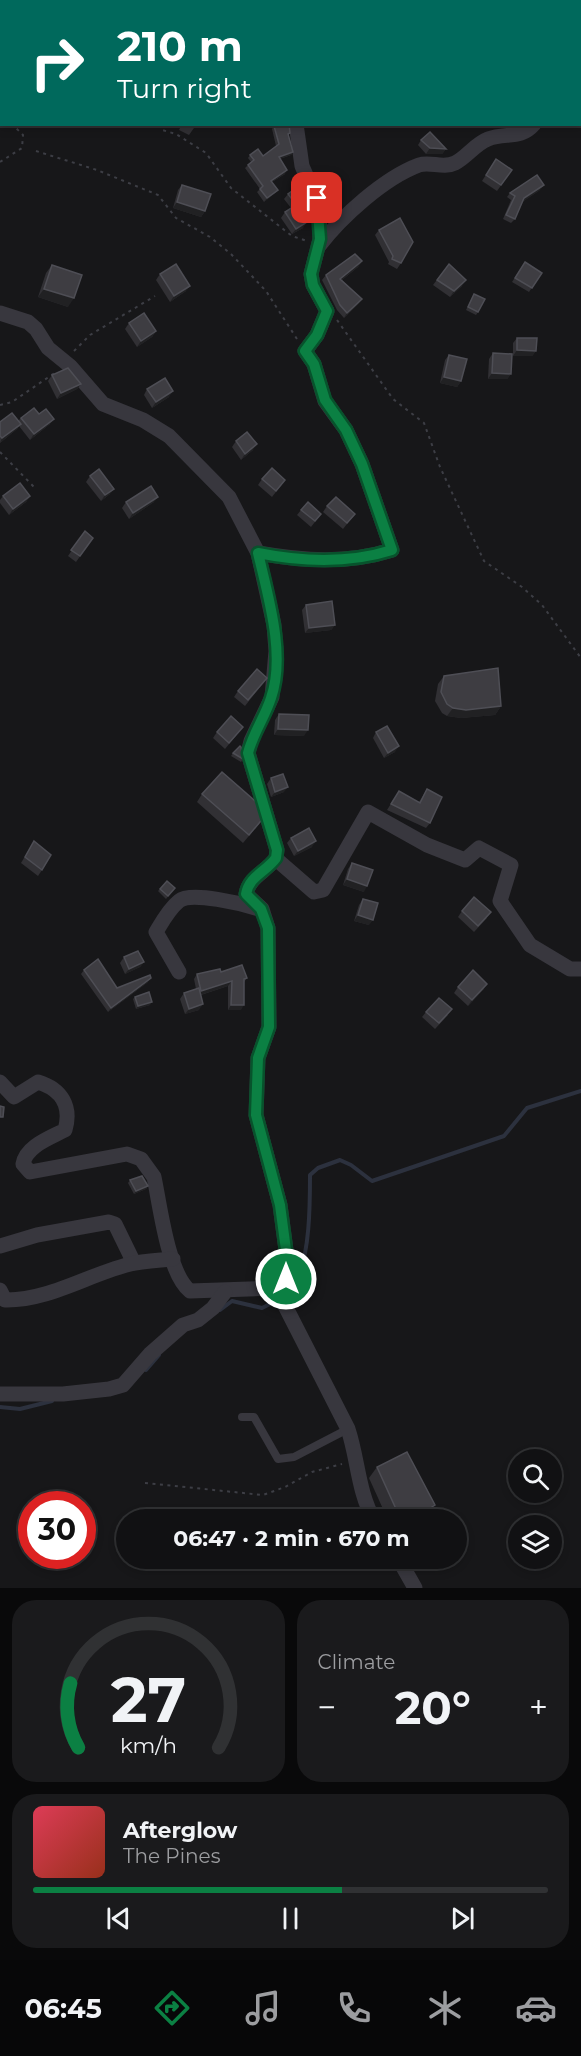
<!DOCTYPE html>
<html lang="en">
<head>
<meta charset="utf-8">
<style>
  body { margin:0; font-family:Montserrat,sans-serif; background:#1a1a1c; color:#f1f3f6; height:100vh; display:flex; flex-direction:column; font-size:22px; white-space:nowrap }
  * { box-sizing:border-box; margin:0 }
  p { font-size:20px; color:#9c9da0 }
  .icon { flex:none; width:33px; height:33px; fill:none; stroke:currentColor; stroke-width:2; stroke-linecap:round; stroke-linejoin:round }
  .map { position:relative; height:1588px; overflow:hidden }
  .details { display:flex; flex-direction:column; gap:12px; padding:12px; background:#09090a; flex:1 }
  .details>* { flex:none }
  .top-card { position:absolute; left:0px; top:0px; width:582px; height:126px; box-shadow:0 3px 9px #0003,0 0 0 2px #303133; background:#00695c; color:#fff; overflow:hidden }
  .buttons { position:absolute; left:508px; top:1449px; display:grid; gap:12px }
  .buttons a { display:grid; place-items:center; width:54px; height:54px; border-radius:50%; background:#111113; box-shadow:0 3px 9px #0003,0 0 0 2px #303133; font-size:30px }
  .speed { position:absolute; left:18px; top:1491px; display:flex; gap:12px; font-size:30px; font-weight:700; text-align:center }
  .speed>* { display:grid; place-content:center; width:78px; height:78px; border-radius:50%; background:#111113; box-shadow:0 3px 9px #0003,0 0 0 2px #303133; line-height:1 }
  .speed .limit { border:9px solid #d22; background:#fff; color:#111 }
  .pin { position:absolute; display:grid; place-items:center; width:51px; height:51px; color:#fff; margin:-26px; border-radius:12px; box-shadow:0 3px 9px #0006 }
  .me { position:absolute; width:66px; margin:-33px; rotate:0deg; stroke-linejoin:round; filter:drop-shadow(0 0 4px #0008) }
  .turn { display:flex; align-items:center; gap:21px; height:126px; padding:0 18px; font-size:27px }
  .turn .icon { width:78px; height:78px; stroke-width:2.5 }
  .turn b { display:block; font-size:42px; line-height:51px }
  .big { font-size:45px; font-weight:700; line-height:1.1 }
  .details .card { flex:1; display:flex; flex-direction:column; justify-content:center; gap:9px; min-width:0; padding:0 21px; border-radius:24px; background:#1a1a1c }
  .details .dial { align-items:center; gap:0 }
  .dial svg { height:156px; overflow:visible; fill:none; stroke:#303133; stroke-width:7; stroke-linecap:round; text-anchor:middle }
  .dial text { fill:#f1f3f6; stroke:none }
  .song { display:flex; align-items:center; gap:18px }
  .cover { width:72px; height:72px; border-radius:9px; background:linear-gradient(135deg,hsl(350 70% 55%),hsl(10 70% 35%)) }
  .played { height:6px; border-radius:3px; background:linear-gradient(90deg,#0b8043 60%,#303133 60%) }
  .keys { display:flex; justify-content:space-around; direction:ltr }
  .heat { display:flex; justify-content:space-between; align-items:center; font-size:33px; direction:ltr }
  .details .tiles { flex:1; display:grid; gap:12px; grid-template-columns:1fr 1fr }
  .card:last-child { grid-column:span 2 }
  .trip { position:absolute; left:116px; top:1509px; width:351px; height:60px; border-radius:30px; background:#111113; box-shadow:0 3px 9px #0003,0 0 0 2px #303133; font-weight:700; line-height:60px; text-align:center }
  .tab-bar { display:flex; height:96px; justify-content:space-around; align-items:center; background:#070708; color:#9c9da0 }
  .tab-bar .icon { width:42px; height:42px }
  .tab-bar .selected { color:#0b8043 }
  .tab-bar b { font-size:27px; color:#f1f3f6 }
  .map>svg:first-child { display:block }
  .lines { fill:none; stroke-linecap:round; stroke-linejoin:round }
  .stream { stroke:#2c313e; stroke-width:4 }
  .path { stroke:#3d3e45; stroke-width:2; stroke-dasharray:3 4.5; stroke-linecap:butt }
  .service { stroke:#38373e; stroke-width:8 }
  .minor { stroke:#38373e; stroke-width:15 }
  .wall { fill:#313034 }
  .shaded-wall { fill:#212123 }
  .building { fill:#3e3d42; stroke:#4e4e55; stroke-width:1.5 }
  .route-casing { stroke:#07532c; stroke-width:15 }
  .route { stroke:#0b8043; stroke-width:10 }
</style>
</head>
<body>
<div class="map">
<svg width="581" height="1588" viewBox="0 0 581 1588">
  <rect width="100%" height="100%" fill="#171719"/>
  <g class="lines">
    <g class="stream">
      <path d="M284 1295C288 1291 294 1286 296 1281 310 1255 310 1204 310 1175L318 1168 340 1160 351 1165 372 1181 504 1136 527 1108 581 1091"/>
      <path d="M220 1310 232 1301 262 1308 278 1300"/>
      <path d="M146 1370 159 1355"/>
      <path d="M0 1407 20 1409 52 1401"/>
    </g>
    <g class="path">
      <path d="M0 22 2 21"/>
      <path d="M2 49V63"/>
      <path d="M0 112 2 106"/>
      <path d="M160 124 162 130 176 134 206 153 231 188 292 236 307 241"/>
      <path d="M36 151 97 170 158 195 176 218 210 237 231 254 266 291 297 339"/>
      <path d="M0 162 22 148 23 135 12 124"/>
      <path d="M337 320 393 399 424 423 440 467 484 561 522 587 542 605 581 658"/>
      <path d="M74 351 90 335 155 296"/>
      <path d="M0 405 12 402 56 372"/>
      <path d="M0 452 34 487"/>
      <path d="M145 1483 263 1495 285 1487 312 1472 342 1464"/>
    </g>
    <path class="service" d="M242 1417H254L278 1459 294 1457 348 1429"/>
    <g class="minor">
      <path d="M277 0V2"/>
      <path d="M580 85H581"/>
      <path d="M319 246C341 217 384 178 419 165 430 161 443 169 455 163 467 157 475 144 488 139 506 132 520 140 534 124"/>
      <path d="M0 313 28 322 36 329 48 348 70 366 103 404 143 420 169 436 229 497 258 553 274 625 276 651 272 697 251 741 248 753 277 850 276 858C266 872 249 877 246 894L262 909 268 928 269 1027 258 1058 256 1115 280 1205 288 1265 282 1284 276 1288 190 1291C168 1274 160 1205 154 1177L141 1159 127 1154 30 1172 23 1164C26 1146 50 1138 65 1130 72 1106 61 1089 38 1082L14 1097 0 1082"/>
      <path d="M258 553C303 561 348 564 392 550L362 464 346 430 325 401 314 364 305 351 317 335 327 311 313 285 311 274 320 239 319 205 302 166 296 124"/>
      <path d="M276 859 314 892 323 890 368 812 427 845 465 860 479 848 511 865 500 901 530 945 570 969H581"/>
      <path d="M179 972 156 932C162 922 169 909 179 901 191 891 243 904 259 909"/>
      <path d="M0 1246 37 1235 109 1222 115 1224 134 1263"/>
      <path d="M276 1288 348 1429C358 1459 358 1492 374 1520"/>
      <path d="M0 1290 5 1300C50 1301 92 1272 135 1263 147 1261 160 1260 173 1259"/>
      <path d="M0 1394H63L109 1389 123 1385 150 1354 183 1325 198 1320 213 1308 225 1292"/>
      <path d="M398 1558 415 1588"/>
    </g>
  </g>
  <g class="wall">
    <path d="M182 124H199L194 128 189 135 179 130Z"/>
    <path d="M274 126 288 136 293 152 291 155 280 159 285 174 272 182 278 190 275 193 264 202 257 192 260 189 245 168 251 162 248 158 250 155 263 156 276 146 272 129Z"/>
    <path d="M421 140 446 149 442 154H426L418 145Z"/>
    <path d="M496 159 512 170 497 191 482 181Z"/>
    <path d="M182 185 205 211 201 217 173 208 178 190Z"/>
    <path d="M540 190 522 202 515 219 511 223 503 219 511 200 507 197 510 193Z"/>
    <path d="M288 194 308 208 301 213 303 228 292 234 281 218 285 212 291 208 284 199Z"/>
    <path d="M379 230 401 263 397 269 388 264 389 262 375 235Z"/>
    <path d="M362 261 358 267 342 280 362 299 358 304 344 318 337 310 322 280 326 275Z"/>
    <path d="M525 262 542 273 529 292 512 282Z"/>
    <path d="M449 264 462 286 450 297 433 285Z"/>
    <path d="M52 265 68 307 38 297 46 273Z"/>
    <path d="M160 274 186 291 170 302 156 280Z"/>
    <path d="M474 294 478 312 476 315 466 310Z"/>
    <path d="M129 323 156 331 152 337 137 347 125 329Z"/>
    <path d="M517 338 536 351 532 356H513V343Z"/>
    <path d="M493 353 511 374 507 379H488L489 359Z"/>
    <path d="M449 355 461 381 457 387 440 383 445 360Z"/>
    <path d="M52 375 81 384 77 389 57 399 48 381Z"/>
    <path d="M147 389 169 397 152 408 144 395Z"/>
    <path d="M39 414 50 424 30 440 19 426 17 429 0 443V422L18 421 21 418Z"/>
    <path d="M236 441 253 450 241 460 232 447Z"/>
    <path d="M90 476 110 494 101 501 86 482Z"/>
    <path d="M262 479 285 480 272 497 258 485Z"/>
    <path d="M3 496H30L26 502 9 515 0 503V500Z"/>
    <path d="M126 502H154L129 519 122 508Z"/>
    <path d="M327 506 355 514 343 529 323 512Z"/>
    <path d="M301 510 321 514 311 527 297 515Z"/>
    <path d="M85 531 93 538 76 562 68 556Z"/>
    <path d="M306 605 335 625 331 630 305 633 302 610Z"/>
    <path d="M444 676 501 706 495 715 461 718 447 716 442 713 435 701 438 684Z"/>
    <path d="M267 678 245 706 234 697 238 691Z"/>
    <path d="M279 714 304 736 274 735 275 720Z"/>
    <path d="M243 727 225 749 213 738 217 732Z"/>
    <path d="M376 732 395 752 384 758 373 738Z"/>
    <path d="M233 753 243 759 241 762 231 756Z"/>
    <path d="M271 778 284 792 271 797 267 784Z"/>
    <path d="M427 789 430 823 426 828 387 810 399 791 419 802Z"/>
    <path d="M202 794 259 824 243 843 197 802Z"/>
    <path d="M291 838 312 847 294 856 287 843Z"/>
    <path d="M34 841 42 870 38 876 21 863Z"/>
    <path d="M352 863 364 892 343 885 348 869Z"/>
    <path d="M175 888 166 899 158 891 160 889Z"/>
    <path d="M363 899 369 925 354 921 359 905Z"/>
    <path d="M462 911 487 918 474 932 458 917Z"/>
    <path d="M124 957 144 962 140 967 125 974 120 963Z"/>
    <path d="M84 970 117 988 148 982 108 1012 81 974Z"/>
    <path d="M221 972 247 978 244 982 241 1010H228V986L201 995 199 1010 185 1014 180 999 184 993 196 989 194 979 197 974Z"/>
    <path d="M458 987 484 989 468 1006 454 993Z"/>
    <path d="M135 997 150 1005 136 1009 133 999Z"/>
    <path d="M426 1012 448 1015 435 1029 422 1017Z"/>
    <path d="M130 1180 148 1186 146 1189 134 1194 128 1183Z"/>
    <path d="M377 1467 433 1508 438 1520H388L369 1478Z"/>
  </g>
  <g class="shaded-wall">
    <path d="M430 148 446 149 442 154H426Z"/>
    <path d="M293 152 291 155 276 160 279 157Z"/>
    <path d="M287 170 285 174 268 184 271 181Z"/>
    <path d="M544 185 540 190 521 203 524 198Z"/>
    <path d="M278 190 275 193 264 202 267 198Z"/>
    <path d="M177 202 205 211 201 217 173 208Z"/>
    <path d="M311 202 308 208 296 216 300 210Z"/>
    <path d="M307 222 303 228 292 234 296 229Z"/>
    <path d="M362 261 358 267 337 284 340 279Z"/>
    <path d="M466 280 462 286 450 297 454 291Z"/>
    <path d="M190 286 186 291 170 302 174 296Z"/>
    <path d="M44 289 74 298 68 307 38 297Z"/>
    <path d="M362 299 358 304 344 318 347 313Z"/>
    <path d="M156 331 152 337 137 347 141 341Z"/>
    <path d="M517 350 536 351 532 356H513Z"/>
    <path d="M492 373 511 374 507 379H488Z"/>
    <path d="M444 377 461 381 457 387 440 383Z"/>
    <path d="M81 384 77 389 57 399 61 393Z"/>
    <path d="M173 391 169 397 152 408 156 402Z"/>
    <path d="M54 419 50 424 30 440 34 434Z"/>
    <path d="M21 424 17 429 0 443 2 438Z"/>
    <path d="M257 444 253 450 241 460 245 454Z"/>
    <path d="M114 489 110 494 101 501 105 495Z"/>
    <path d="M30 496 26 502 9 515 13 509Z"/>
    <path d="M158 497 154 502 129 519 133 513Z"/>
    <path d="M335 625 331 630 305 633 309 628Z"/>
    <path d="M501 706 495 715 461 718 447 716 453 708Z"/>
    <path d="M278 729 308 730 304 736 274 735Z"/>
    <path d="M399 746 395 752 384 758 388 753Z"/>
    <path d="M288 787 284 792 271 797 275 792Z"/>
    <path d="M316 841 312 847 294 856 298 851Z"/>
    <path d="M347 879 367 886 364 892 343 885Z"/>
    <path d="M358 915 373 920 369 925 354 921Z"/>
    <path d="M144 962 140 967 125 974 129 969Z"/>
    <path d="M151 978 148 982 108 1012 111 1008Z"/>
    <path d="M232 981 228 986 197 996 201 991Z"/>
    <path d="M487 984 484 989 468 1006 472 1000Z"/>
    <path d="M152 1002 150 1005 136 1009 138 1006Z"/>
    <path d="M203 1004 199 1010 185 1014 189 1009Z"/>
    <path d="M231 1005H244L241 1010H228Z"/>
    <path d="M148 1186 146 1189 134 1194 136 1191Z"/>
  </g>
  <g class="building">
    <path d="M527 0H555L553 2H525Z"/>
    <path d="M279 124H289L290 133 288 134 293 152 279 157 287 170 271 181 278 190 267 198 260 189 263 186 248 165 254 160 250 155 258 149 263 156 279 144 274 126Z"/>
    <path d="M430 132 446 149 430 148 421 140Z"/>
    <path d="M496 159 512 170 501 185 486 175Z"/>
    <path d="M537 175 544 185 524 198 515 219 506 215 515 196 510 193Z"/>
    <path d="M182 185 211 194 205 211 177 202Z"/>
    <path d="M299 186 311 202 300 210 288 194Z"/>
    <path d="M296 205 307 222 296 229 285 212Z"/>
    <path d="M400 218 413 242 401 263 392 259 393 256 379 230Z"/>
    <path d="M355 254 362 261 340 279 362 299 347 313 340 305 326 275Z"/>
    <path d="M525 262 542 273 532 288 515 278Z"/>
    <path d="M176 264 190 286 174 296 160 274Z"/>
    <path d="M449 264 466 280 454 291 437 280Z"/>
    <path d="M52 265 82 275 74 298 44 289Z"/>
    <path d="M474 294 485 299 478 312 468 307Z"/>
    <path d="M144 313 156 331 141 341 129 323Z"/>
    <path d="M517 338H537L536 351 517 350Z"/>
    <path d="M493 353 512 354 511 374 492 373Z"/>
    <path d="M449 355 467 359 461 381 444 377Z"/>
    <path d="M68 368 81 384 61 393 52 375Z"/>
    <path d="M165 378 173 391 156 402 147 389Z"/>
    <path d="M34 408 39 414 46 409 54 419 34 434 21 418Z"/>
    <path d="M12 413 21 424 2 438 0 436V422Z"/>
    <path d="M247 432 257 444 245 454 236 441Z"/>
    <path d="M272 468 285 480 276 491 262 479Z"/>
    <path d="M99 469 114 489 105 495 90 476Z"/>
    <path d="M20 483 30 496 13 509 3 496Z"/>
    <path d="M151 486 158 497 133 513 126 502Z"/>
    <path d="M336 497 355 514 347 523 327 506Z"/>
    <path d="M308 502 321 514 315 521 301 510Z"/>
    <path d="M85 531 93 538 80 556 71 550Z"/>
    <path d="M332 601 335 625 309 628 306 605Z"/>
    <path d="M498 668 501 706 466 710 453 708 447 704 441 692 444 676Z"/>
    <path d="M257 669 267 678 248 700 238 691Z"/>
    <path d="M279 714 309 715 308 730 278 729Z"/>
    <path d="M231 716 243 727 229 743 217 732Z"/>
    <path d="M387 726 399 746 388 753 376 732Z"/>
    <path d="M240 746 241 747 243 759 233 753Z"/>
    <path d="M222 772 262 807 265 816 249 835 202 794Z"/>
    <path d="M283 774 288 787 275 792 271 778Z"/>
    <path d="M427 789 442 797 430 823 391 804 399 791 420 803Z"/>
    <path d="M309 828 316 841 298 851 291 838Z"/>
    <path d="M34 841 51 855 42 870 25 857Z"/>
    <path d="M352 863 373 870 367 886 347 879Z"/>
    <path d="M167 881 175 888 168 896 160 889Z"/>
    <path d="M474 897 491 912 478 926 462 911Z"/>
    <path d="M363 899 378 903 373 920 358 915Z"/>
    <path d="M138 951 144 962 129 969 124 957Z"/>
    <path d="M98 959 117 988 150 975 151 978 111 1008 84 970Z"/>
    <path d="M242 965 247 978 244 979V1005H231L232 981 201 991 197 974 220 969 221 972Z"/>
    <path d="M473 970 487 984 472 1000 458 987Z"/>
    <path d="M199 988 203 1004 189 1009 184 993Z"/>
    <path d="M149 992 152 1002 138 1006 135 997Z"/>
    <path d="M439 998 452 1009 439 1023 426 1012Z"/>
    <path d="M0 1106 4 1107 3 1117H0Z"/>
    <path d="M142 1176 148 1186 136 1191 130 1180Z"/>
    <path d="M407 1452 435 1505 432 1507 438 1520H401L377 1467Z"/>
  </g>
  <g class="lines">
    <defs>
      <path id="route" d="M286 1279 288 1265 280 1205 256 1115 258 1058 269 1027 268 928 261 909 246 894C249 876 266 872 276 858L277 850 248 753C253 733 265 717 271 698 286 655 268 596 258 553 303 562 348 564 392 550L362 464 346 430 325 400 314 364 305 351 317 335 327 311 313 285 311 274 320 239 317 198"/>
    </defs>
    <use href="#route" class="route-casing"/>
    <use href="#route" class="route"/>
  </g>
</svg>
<div class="buttons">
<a><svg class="icon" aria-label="search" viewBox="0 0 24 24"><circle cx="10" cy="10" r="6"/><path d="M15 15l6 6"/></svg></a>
<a><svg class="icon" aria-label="layers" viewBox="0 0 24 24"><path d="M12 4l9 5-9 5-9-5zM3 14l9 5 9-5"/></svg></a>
</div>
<div class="speed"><div class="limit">30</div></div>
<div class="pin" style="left:317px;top:198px;background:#d93025"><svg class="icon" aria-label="arrive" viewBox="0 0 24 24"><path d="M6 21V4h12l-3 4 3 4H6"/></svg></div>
<svg class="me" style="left:286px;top:1279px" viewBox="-20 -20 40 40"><circle r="17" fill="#0b8043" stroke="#fff" stroke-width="3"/><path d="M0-11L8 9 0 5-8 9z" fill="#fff"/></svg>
<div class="trip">06:47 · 2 min · 670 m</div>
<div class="top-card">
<div class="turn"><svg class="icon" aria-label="right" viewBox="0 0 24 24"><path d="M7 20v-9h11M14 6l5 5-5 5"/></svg><div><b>210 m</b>Turn right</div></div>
</div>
</div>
<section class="details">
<div class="tiles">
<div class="card dial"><svg viewBox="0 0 100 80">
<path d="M14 69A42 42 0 1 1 86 69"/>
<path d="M14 69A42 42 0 0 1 10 36" stroke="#0b8043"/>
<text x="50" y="56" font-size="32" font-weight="700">27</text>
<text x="50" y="72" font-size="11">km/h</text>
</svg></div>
<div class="card"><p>Climate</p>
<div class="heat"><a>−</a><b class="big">20°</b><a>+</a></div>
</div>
<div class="card">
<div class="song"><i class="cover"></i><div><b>Afterglow</b><p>The Pines</p></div></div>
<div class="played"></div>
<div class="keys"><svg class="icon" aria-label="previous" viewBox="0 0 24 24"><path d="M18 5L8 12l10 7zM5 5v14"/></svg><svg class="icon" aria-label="pause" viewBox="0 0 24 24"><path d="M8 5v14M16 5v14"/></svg><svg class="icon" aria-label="next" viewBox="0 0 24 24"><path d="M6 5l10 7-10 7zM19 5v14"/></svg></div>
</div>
</div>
</section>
<nav class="tab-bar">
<b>06:45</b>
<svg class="icon selected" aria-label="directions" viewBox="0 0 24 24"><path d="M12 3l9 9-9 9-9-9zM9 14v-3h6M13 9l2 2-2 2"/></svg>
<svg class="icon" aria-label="music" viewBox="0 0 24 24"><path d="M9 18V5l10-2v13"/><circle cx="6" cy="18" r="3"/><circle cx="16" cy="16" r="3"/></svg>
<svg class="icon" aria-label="phone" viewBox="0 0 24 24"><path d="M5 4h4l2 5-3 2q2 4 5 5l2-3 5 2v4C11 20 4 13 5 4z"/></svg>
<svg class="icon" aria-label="climate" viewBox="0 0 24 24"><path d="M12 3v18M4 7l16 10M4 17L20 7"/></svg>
<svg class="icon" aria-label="car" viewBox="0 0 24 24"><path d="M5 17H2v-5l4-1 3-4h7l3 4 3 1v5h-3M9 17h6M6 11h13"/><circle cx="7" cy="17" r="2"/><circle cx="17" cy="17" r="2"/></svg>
</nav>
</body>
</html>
